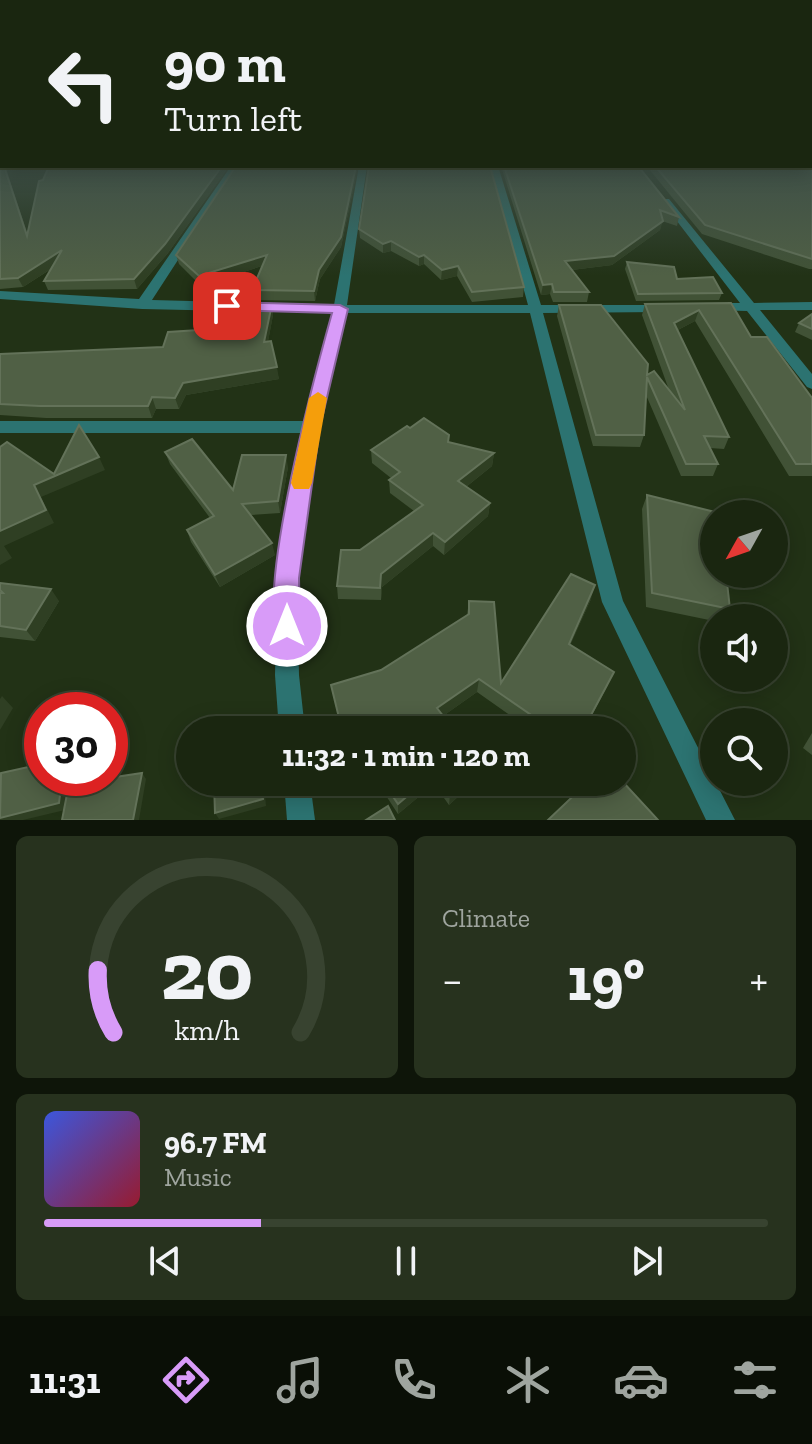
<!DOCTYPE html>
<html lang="en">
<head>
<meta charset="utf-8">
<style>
  body { margin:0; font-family:"Zilla Slab",serif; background:#27321e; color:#f1f3f6; height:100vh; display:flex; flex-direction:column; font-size:30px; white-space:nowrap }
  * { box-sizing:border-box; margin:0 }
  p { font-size:26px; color:#9fa59f }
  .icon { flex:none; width:44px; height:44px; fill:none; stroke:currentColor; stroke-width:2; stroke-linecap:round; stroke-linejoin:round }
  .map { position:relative; height:820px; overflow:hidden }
  .panel { display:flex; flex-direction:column; gap:16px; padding:16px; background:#0e1509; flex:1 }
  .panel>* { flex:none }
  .banner { position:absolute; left:0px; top:0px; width:812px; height:168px; box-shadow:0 4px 20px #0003,0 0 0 2px #384330; background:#1a2610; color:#f1f3f6; overflow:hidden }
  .needle { width:52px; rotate:230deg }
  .fabs { position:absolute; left:700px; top:500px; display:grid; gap:16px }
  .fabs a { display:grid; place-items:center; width:88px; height:88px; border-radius:50%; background:#1a2610; box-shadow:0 4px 20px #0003,0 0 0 2px #384330; font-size:40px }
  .speed { position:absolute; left:24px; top:692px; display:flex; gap:16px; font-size:40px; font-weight:700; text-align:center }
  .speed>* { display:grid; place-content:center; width:104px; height:104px; border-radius:50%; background:#1a2610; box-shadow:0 4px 20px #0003,0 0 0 2px #384330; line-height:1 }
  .speed .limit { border:12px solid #d22; background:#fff; color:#111 }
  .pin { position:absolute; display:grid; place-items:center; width:68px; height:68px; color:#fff; margin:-34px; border-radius:16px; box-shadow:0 4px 12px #0006 }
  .me { position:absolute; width:88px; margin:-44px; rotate:0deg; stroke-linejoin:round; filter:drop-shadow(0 0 6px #0008) }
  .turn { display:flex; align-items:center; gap:28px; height:168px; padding:0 32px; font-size:36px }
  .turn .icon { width:104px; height:104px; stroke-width:2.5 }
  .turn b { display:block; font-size:56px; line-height:68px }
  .big { font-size:60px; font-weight:800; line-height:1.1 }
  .panel .widget { flex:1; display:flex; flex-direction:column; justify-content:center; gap:12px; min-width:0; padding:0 28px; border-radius:12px; background:#27321e }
  .panel .dial { align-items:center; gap:0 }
  .dial svg { height:208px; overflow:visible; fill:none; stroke:#384330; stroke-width:7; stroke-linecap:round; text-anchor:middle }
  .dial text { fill:#f1f3f6; stroke:none }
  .song { display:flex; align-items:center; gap:24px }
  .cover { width:96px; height:96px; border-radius:12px; background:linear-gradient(135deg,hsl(230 70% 55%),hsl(350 70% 35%)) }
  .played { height:8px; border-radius:4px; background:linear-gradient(90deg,#d89bf8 30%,#384330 30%) }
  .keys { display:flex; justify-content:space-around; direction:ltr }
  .heat { display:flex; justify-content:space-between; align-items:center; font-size:44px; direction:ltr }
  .panel .tiles { flex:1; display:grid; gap:16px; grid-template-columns:1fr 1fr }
  .widget:last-child { grid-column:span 2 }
  .trip { position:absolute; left:176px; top:716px; width:460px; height:80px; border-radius:40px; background:#1a2610; box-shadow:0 4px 20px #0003,0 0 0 2px #384330; font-weight:800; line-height:80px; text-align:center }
  .tabs { display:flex; height:128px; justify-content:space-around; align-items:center; background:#0a0f06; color:#9fa59f }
  .tabs .icon { width:56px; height:56px }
  .tabs .active { color:#d89bf8 }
  .tabs b { font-size:36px; color:#f1f3f6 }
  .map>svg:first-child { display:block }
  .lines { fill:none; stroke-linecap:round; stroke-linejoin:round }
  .minor { fill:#2c7371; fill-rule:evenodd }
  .wall { fill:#415236 }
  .shaded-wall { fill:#2f3f23 }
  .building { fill:#506045; stroke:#637259; stroke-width:2 }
  .route { fill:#d89bf8; stroke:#8c65a1; stroke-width:2 }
  .slow { fill:#f59e0b }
</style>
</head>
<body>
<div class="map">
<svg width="812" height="820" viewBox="0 0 812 820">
  <rect width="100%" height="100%" fill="#223216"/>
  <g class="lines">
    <g class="minor">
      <path d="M231 166H239L152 300 334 305 359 166H367L347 305H528L490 166H498L541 305H667L669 308 662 312 543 313 623 601 735 820H706L602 602 530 313H346L319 427 297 578 299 675 305 730H279L275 675 277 578 302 433H0V421H304L332 313 142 309 0 299V291L139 299Z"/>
      <path d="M663 199H669L754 303 812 302V310H760L812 374V389L807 387 747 311 708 310 707 307 713 303H740L663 203Z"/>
      <path d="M284 782H310L315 820H287Z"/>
    </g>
  </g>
  <g class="wall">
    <path d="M0 161 2 166H5L28 235 43 180 49 166H229L168 253 137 289 48 290 44 281 51 269 23 287 0 289Z"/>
    <path d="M812 161V269H809L702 234 649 169 650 166H810Z"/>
    <path d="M236 166H358L341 247 320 279 315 301 254 300 252 290 262 266 201 286 179 264 176 255Z"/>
    <path d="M501 166H638L679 217 677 226 662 221 660 230 612 265 572 270 589 292 587 302H553L550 294 541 295Z"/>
    <path d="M359 229 524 287 523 297 472 302 457 276 441 280 424 264 419 266 391 251 383 253 360 238Z"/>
    <path d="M627 262 677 279 722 293 719 300 636 301 625 269Z"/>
    <path d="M731 303 751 337 812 398V476H789L695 321 678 330 729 437 724 449 710 448 718 464 713 476H681L646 395 644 435 640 447 593 446 557 316 559 305 647 375 669 390 642 315 645 304Z"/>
    <path d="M272 304 273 315 268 341 279 379 186 395 179 409H156L152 418H46L0 415V354L163 347 199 330 239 323Z"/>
    <path d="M812 314V340L795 332 799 323Z"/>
    <path d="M410 428 448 442 494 453 492 466 466 487 490 503 488 516 444 555 433 546 382 587 381 600 338 599 337 586 360 550 414 511 390 493 389 480 391 478 372 463 371 450Z"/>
    <path d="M165 452 233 490 288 467 280 513 251 515 275 555 220 587 191 542 187 530 210 518 170 464Z"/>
    <path d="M647 495 730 609 724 618H714V621L646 607 642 509Z"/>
    <path d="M0 590 59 601 35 641 0 637Z"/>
    <path d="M591 599 570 645 608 685 584 730H531L477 692 443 716 454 730H341L331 685 381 670 467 615 469 601 501 683Z"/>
    <path d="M812 733V755L803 748Z"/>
    <path d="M377 782H474L449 805 434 784 398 814Z"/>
  </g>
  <g class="shaded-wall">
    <path d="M222 166H229L168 253 137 289 134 279Z"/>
    <path d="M356 166H358L341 247 320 279 315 301 314 291 319 270Z"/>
    <path d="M663 221 660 230 612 265 563 271 565 261Z"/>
    <path d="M391 241V251L383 253V244Z"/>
    <path d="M62 250 66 259 23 287 18 278Z"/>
    <path d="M267 255 268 264 201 286 199 276Z"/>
    <path d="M424 255V264L419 266V257Z"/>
    <path d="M458 266 457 276 441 280 442 270Z"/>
    <path d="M552 284 550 294 541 295 543 285Z"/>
    <path d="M272 304 273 315 266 353 264 342Z"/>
    <path d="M699 310 695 321 670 334 674 323Z"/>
    <path d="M277 367 279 379 186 395 179 409 175 398 183 383Z"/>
    <path d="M152 397 156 409 152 418 148 406Z"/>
    <path d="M494 453 492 466 457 494 458 481Z"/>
    <path d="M286 455 288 467 280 513 278 501Z"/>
    <path d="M99 457 105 470 41 497 54 523 4 546 12 558 0 565V531L34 485Z"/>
    <path d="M490 503 488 516 444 555 445 542Z"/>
    <path d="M433 533V546L382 587 381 600V574Z"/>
    <path d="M272 543 275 555 220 587 215 575Z"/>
    <path d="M595 585 591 599 565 657 569 644Z"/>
    <path d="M51 589 59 601 35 641 26 630Z"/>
    <path d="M479 679 477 692 436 721 437 708Z"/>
    <path d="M2 696 13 708 0 730V699Z"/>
    <path d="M142 773 146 779 139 820H133Z"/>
    <path d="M62 778H70L65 810 23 820H0V818Z"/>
    <path d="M262 782H264L266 806 219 819 215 813Z"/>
    <path d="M424 782H434V784L398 814V804Z"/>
    <path d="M464 782H474L449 805 450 794Z"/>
  </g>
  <g class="building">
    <path d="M0 161H2V166H4L27 236 39 181 43 180 49 166H222L165 244 134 279 44 281 62 250 18 278 0 279Z"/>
    <path d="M810 161H812V259L705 225 655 166H810Z"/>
    <path d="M236 166H356L341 237 319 270 314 291 252 290 267 255 199 276 176 255Z"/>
    <path d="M369 166H490L524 287 472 292 458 266 442 270 424 255 419 257 391 241 383 244 359 229Z"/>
    <path d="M504 166H638L679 217 660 210 663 221 614 256 565 261 589 292H554L552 284 543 285Z"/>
    <path d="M627 262 674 267 677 279 713 277 722 293 638 294Z"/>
    <path d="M246 303 272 304 264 342 271 341 277 367 183 383 175 398 152 397 148 406H40L0 404V354L163 347 168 332 199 330 200 324 239 323Z"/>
    <path d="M731 303 751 337H767L812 398V464H796L699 310 674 323 729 437 704 436 718 464H686L647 377 644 435H596L559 305H601L648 364 647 375 654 371 685 410 645 304Z"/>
    <path d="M812 314V329L799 323Z"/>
    <path d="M424 418 449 435 448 442 494 453 458 481 490 503 445 542 433 533 381 574 380 588 337 586 341 550H360L423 505 389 480 400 472 371 450 407 426 410 428Z"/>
    <path d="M79 425 99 457 34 485 46 510 0 531V447L7 442 54 474Z"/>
    <path d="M192 439 233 490 242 455H286L278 501 242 504 272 543 215 575 187 530 214 516 165 452Z"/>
    <path d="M647 495 719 513 714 514V574H726L730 609 652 593Z"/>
    <path d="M571 574 595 585 569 644 614 672 583 730H553L479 679 437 708 454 730H342L331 685 381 670 469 614V601L494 602 501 683Z"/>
    <path d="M0 583 51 589 26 630 0 626V593H3L0 590Z"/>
    <path d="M42 764V778H62L59 803 0 818 1 773Z"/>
    <path d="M142 773 133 820H62L69 784Z"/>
    <path d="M622 781 658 820H548L588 782H622Z"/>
    <path d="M214 782H262L263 799 215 813Z"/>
    <path d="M383 782H424L398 804Z"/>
    <path d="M442 782H464L450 794Z"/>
    <path d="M388 806 395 820H366Z"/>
  </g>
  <linearGradient id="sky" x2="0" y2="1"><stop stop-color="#131c0c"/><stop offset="0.58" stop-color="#3e4f47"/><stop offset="1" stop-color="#3e4f47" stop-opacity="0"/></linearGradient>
  <rect width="812" height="276" fill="url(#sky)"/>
  <path class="route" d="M227 302 340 305 348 309 320 427 299 578 300 626 296 635 287 638 278 635C257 588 316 370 332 313L222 310 220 306Z"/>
  <path class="slow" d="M318 392 327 398 312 483 309 489H294L291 483 309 398Z"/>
</svg>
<div class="fabs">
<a><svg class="needle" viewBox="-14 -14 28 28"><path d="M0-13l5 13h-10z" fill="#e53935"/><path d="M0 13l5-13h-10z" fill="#9fa59f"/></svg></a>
<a><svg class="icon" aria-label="sound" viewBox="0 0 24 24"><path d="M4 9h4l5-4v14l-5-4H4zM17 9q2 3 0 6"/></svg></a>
<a><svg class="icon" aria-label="search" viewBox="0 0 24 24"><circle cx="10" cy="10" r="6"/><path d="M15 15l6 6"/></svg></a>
</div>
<div class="speed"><div class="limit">30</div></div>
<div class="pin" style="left:227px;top:306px;background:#d93025"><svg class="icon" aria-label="arrive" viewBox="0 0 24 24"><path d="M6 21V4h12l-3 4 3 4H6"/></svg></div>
<svg class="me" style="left:287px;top:626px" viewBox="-20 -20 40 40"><circle r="17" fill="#d89bf8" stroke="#fff" stroke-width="3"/><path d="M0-11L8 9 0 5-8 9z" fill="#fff"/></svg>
<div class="trip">11:32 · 1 min · 120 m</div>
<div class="banner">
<div class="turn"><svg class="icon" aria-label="left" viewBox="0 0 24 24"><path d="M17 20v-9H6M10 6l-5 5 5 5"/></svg><div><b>90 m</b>Turn left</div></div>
</div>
</div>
<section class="panel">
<div class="tiles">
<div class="widget dial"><svg viewBox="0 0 100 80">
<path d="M14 69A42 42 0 1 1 86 69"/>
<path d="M14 69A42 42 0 0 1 8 45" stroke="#d89bf8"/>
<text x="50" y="56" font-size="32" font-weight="700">20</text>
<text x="50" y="72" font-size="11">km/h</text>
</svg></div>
<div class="widget"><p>Climate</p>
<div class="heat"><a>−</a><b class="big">19°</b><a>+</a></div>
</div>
<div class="widget">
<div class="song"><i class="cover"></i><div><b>96.7 FM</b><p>Music</p></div></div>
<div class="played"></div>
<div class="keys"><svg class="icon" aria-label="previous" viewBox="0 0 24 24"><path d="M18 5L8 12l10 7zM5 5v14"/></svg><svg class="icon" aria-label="pause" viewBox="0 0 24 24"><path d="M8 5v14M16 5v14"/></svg><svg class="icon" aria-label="next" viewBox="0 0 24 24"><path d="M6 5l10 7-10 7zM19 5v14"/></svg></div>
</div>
</div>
</section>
<nav class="tabs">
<b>11:31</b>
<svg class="icon active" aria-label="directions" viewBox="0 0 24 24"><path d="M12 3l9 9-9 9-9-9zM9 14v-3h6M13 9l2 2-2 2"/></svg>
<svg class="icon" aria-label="music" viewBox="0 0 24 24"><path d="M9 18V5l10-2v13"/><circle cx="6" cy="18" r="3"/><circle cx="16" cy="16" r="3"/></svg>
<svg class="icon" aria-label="phone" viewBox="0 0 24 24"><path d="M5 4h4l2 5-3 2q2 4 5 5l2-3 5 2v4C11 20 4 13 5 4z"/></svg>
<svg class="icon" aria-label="climate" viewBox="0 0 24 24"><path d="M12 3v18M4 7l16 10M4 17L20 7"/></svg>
<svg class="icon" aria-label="car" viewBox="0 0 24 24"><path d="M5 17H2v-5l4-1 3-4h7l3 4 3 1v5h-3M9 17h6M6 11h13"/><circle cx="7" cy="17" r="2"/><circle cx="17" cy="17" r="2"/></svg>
<svg class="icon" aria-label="filters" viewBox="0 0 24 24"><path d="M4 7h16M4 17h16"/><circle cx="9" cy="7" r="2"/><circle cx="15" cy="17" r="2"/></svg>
</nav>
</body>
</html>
